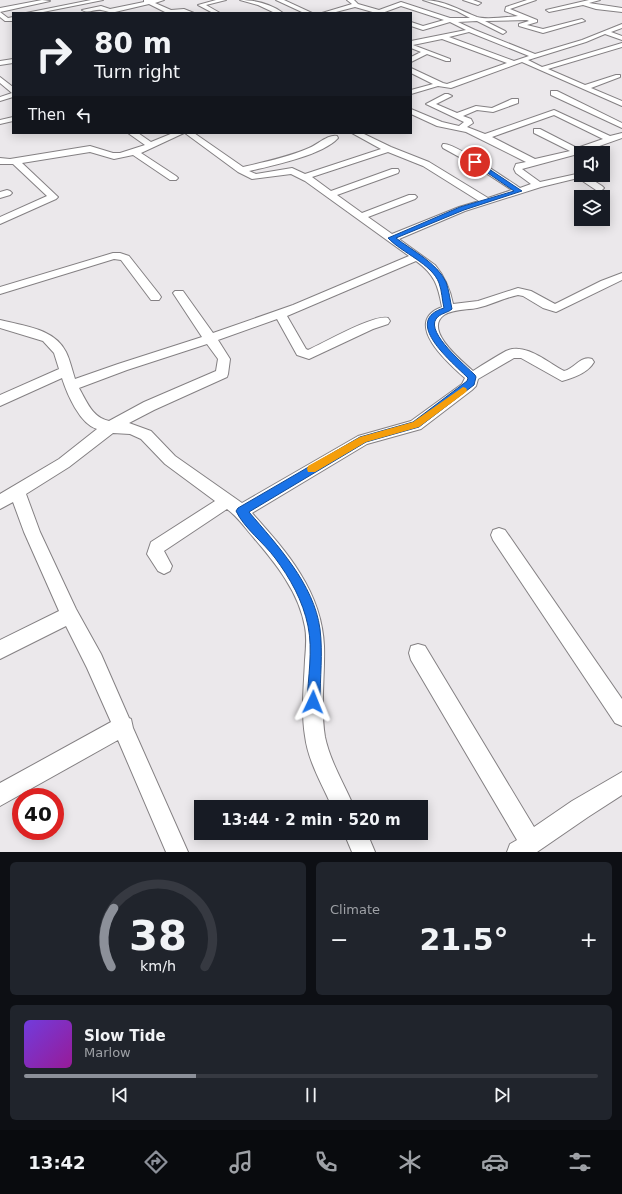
<!DOCTYPE html>
<html lang="en">
<head>
<meta charset="utf-8">
<style>
  body { margin:0; font-family:"DejaVu Sans",sans-serif; background:#20242c; color:#f1f3f6; height:100vh; display:flex; flex-direction:column; font-size:15px; white-space:nowrap }
  * { box-sizing:border-box; margin:0 }
  p { font-size:13px; color:#9ea1a6 }
  .icon { flex:none; width:22px; height:22px; fill:none; stroke:currentColor; stroke-width:2; stroke-linecap:round; stroke-linejoin:round }
  .map { position:relative; height:852px; overflow:hidden }
  .panel { display:flex; flex-direction:column; gap:10px; padding:10px; background:#0d0f14; flex:1 }
  .panel>* { flex:none }
  .guide { position:absolute; left:12px; top:12px; width:400px; height:122px; border-radius:0px; box-shadow:0 2px 10px #0003; background:#171b24; color:#f1f3f6; overflow:hidden }
  .buttons { position:absolute; left:574px; top:146px; display:grid; gap:8px }
  .buttons a { display:grid; place-items:center; width:36px; height:36px; border-radius:0px; background:#171b24; box-shadow:0 2px 10px #0003; font-size:20px }
  .speed { position:absolute; left:12px; top:788px; display:flex; gap:8px; font-size:20px; font-weight:700; text-align:center }
  .speed>* { display:grid; place-content:center; width:52px; height:52px; border-radius:50%; background:#171b24; box-shadow:0 2px 10px #0003; line-height:1 }
  .speed .limit { border:6px solid #d22; background:#fff; color:#111 }
  .pin { position:absolute; display:grid; place-items:center; width:34px; height:34px; color:#fff; margin:-17px; border:2px solid #fff; border-radius:50%; box-shadow:0 1px 4px #0007 }
  .me { position:absolute; width:44px; margin:-22px; rotate:2deg; stroke-linejoin:round; filter:drop-shadow(0 0 3px #0008) }
  .turn { display:flex; align-items:center; gap:14px; height:84px; padding:0 16px; font-size:18px }
  .turn .icon { width:52px; height:52px; stroke-width:2.5 }
  .turn b { display:block; font-size:28px; line-height:34px }
  .then { display:flex; align-items:center; height:38px; padding:0 16px; background:#0003; gap:8px; font-size:15px }
  .big { font-size:30px; font-weight:600; line-height:1.1 }
  .panel .widget { flex:1; display:flex; flex-direction:column; justify-content:center; gap:6px; min-width:0; padding:0 14px; border-radius:6px; background:#20242c }
  .panel .dial { align-items:center; gap:0 }
  .dial svg { height:104px; overflow:visible; fill:none; stroke:#363941; stroke-width:7; stroke-linecap:round; text-anchor:middle }
  .dial text { fill:#f1f3f6; stroke:none }
  .song { display:flex; align-items:center; gap:12px }
  .cover { width:48px; height:48px; border-radius:6px; background:linear-gradient(135deg,hsl(260 70% 55%),hsl(300 70% 35%)) }
  .played { height:4px; border-radius:2px; background:linear-gradient(90deg,#8c9099 30%,#363941 30%) }
  .keys { display:flex; justify-content:space-around; direction:ltr }
  .heat { display:flex; justify-content:space-between; align-items:center; font-size:22px; direction:ltr }
  .panel .tiles { flex:1; display:grid; gap:10px; grid-template-columns:1fr 1fr }
  .widget:last-child { grid-column:span 2 }
  .trip { position:absolute; left:194px; top:800px; width:234px; height:40px; border-radius:0px; background:#171b24; box-shadow:0 2px 10px #0003; font-weight:600; line-height:40px; text-align:center }
  .menu { display:flex; height:64px; justify-content:space-around; align-items:center; background:#090b0e; color:#9ea1a6 }
  .menu .icon { width:28px; height:28px }
  .menu .selected { color:#8c9099 }
  .menu b { font-size:18px; color:#f1f3f6 }
  .map>svg:first-child { display:block }
  .lines { fill:none; stroke-linecap:round; stroke-linejoin:round }
  .minor-casing { stroke:#848083; stroke-width:2 }
  .minor { fill:#fff; fill-rule:evenodd }
  .route { fill:#1a73e8; stroke:#114b97 }
  .slow { fill:#f59e0b }
</style>
</head>
<body>
<div class="map">
<svg width="622" height="852" viewBox="0 0 622 852">
  <rect width="100%" height="100%" fill="#ebe8eb"/>
  <g class="lines">
    <defs>
      <g id="minor">
        <path d="M42 0 50 1 0 12V8Z"/>
        <path d="M91 0H103L38 13H26Z"/>
        <path d="M144 0H164L155 3 171 10 184 9 194 13H167L149 4 115 12 117 13C111 13 107 11 101 10 95 9 88 14 82 10L101 6 110 9 144 2Z"/>
        <path d="M216 0H226L206 5 220 13H213L198 5Z"/>
        <path d="M240 0C255 0 271 4 283 13H275L258 5Z"/>
        <path d="M276 0H284L312 13H304Z"/>
        <path d="M347 0H354L358 4 379 10 401 2 450 18H470L457 11 423 0C444 0 459 10 477 17 486 20 508 17 518 16L505 11 506 7 527 0H536L510 9 537 20V22L527 25 543 29 582 19 585 21 543 33 519 26V24L529 21 527 20 485 21 505 31 506 32 503 34 477 21 458 22 475 30 535 54 582 40 622 24V28L611 32 622 36V40L605 34 586 42 528 60 542 67 622 43V47L548 69 585 85 616 75H620V77L591 88 622 101V106L522 62 451 88 438 86 411 94V90L433 84 411 73V68L443 83 447 84 507 63 442 39 413 45 450 59V61H446L427 54 411 62V57L421 52 411 48V41L466 30 450 22 423 30 411 26V22L423 26 444 20 401 6 382 13H376L355 7 332 13H322L352 4ZM469 32 529 56 514 61 449 37Z"/>
        <path d="M463 0H473L481 3 478 5Z"/>
        <path d="M589 0H600L589 3 622 8V12L596 9 583 5 549 12 546 10Z"/>
        <path d="M0 12 8 18 13 17V21H5L0 17Z"/>
        <path d="M13 59V63L0 65V61Z"/>
        <path d="M0 77 13 87V97L0 101V97L12 93 0 83Z"/>
        <path d="M551 91H557L622 123V128L551 95Z"/>
        <path d="M445 94H448L452 96 436 104 457 113 476 106 492 108 512 99H518V103L493 112 477 110 463 116 471 119 473 123 467 127 485 134 554 110 610 136 622 133V138L574 155 522 169 540 182 581 173V175H585L602 186 604 188 602 190H596L578 178 541 187 465 211 399 239 435 265C445 277 450 289 453 304L478 301 518 288 531 291 555 304 601 281 622 273V280L556 312 543 308 523 296 518 295C504 298 491 305 477 308 467 310 453 309 444 315 423 330 462 361 473 371 484 364 495 357 506 351 525 342 547 362 564 371 574 369 581 355 592 359L594 362C588 373 573 378 562 381L521 358H514L478 379 476 386 472 390 421 429 367 444 252 513C286 551 322 591 324 646 325 676 320 707 325 737 330 761 344 784 354 807H332C322 784 308 761 305 736 301 711 304 685 305 660 306 649 307 637 305 627 299 592 276 564 254 538 245 528 238 517 227 509L164 551 172 566 170 571 164 574 158 571 147 554 151 542 215 501 165 464 141 439 130 434 113 433 69 467 26 494 40 532 76 609 101 654 129 718 131 719 133 728 188 852H166L118 740 0 806V783L111 722 87 668 66 626 0 659V640L59 611 24 532 13 502 0 509V494L59 459 97 429C80 424 67 394 62 378L0 406V395L59 369 54 353 43 341 0 328V320C23 326 54 328 66 352 70 360 72 370 75 379L118 364 202 337 173 293 175 291H183L213 333 293 305 409 256 305 181 291 174 252 179 238 172 185 133H194L243 167C265 162 288 157 309 148 317 145 328 134 337 136L338 138C323 155 272 166 249 171L256 174 292 168 305 174 381 149 352 133H362L391 147 429 162 488 198 512 190 472 164 443 148 442 146 443 144C454 142 508 180 520 188L531 184 516 173 514 169 516 164 526 162 466 132 437 126 411 114V109L442 122 459 126 464 122 426 104ZM554 115 603 139 577 148 540 129H534V133L570 151 535 159 492 137ZM388 152 423 166 479 201 459 207 392 234 368 217 415 199 417 197 415 195H409L362 213 337 195 398 173 399 171 398 169H392L331 191 312 177ZM416 261C435 275 438 285 442 307 401 322 449 364 465 378L462 384 411 421 358 436 242 503 175 456 151 431 129 423 154 410 227 377 228 374 230 359 218 340 277 319 297 355 309 359 373 329 388 324 390 321 388 318C374 314 324 343 308 350L306 349 287 316ZM207 344 218 359 216 371 144 402 109 421C92 417 87 402 79 388L127 370Z"/>
        <path d="M13 117V121L0 124V120Z"/>
        <path d="M128 133H138L151 142 173 133H184L141 153 176 176 178 178 176 180H170L133 155 114 159 90 152 22 163 58 197 56 199 0 224V217L47 196 13 164H0V158L10 159 90 146 113 153H120L145 145Z"/>
        <path d="M7 190 10 191 12 193 10 195 0 198V192Z"/>
        <path d="M113 253H120L129 256 159 294 161 297 159 300H151L121 260 114 259 0 294V287Z"/>
        <path d="M499 528 505 530 622 699V726L615 723 493 540 491 535 493 530Z"/>
        <path d="M418 644 425 646 534 827 572 801 622 772V795L588 817 537 852H507L510 844 517 840 411 660 409 653 411 646Z"/>
        <path d="M344 833H367L375 852H352Z"/>
      </g>
    </defs>
    <use href="#minor" class="minor-casing"/>
    <use href="#minor" class="minor"/>
  </g>
  <path class="route" d="M473 161H477L522 191 464 210 396 238C413 251 437 263 446 282 449 290 450 300 452 309 448 313 440 313 436 319 426 333 466 366 475 375L476 377 474 385 419 427 366 442 249 512C277 545 314 584 320 629 323 653 320 678 320 702L318 707 313 709 309 707 307 702C308 678 313 650 308 626 303 601 290 578 275 558 264 543 244 528 236 511L238 508 360 437 413 422 467 381 468 378C453 363 401 321 444 308 442 300 442 291 439 283 432 264 402 253 388 238L460 207 514 191 473 163Z"/>
  <path class="slow" d="M463 387 466 388 467 390 466 392 419 427 366 442 315 472H308L307 469 308 466 360 437 413 422Z"/>
</svg>
<div class="buttons">
<a><svg class="icon" aria-label="sound" viewBox="0 0 24 24"><path d="M4 9h4l5-4v14l-5-4H4zM17 9q2 3 0 6"/></svg></a>
<a><svg class="icon" aria-label="layers" viewBox="0 0 24 24"><path d="M12 4l9 5-9 5-9-5zM3 14l9 5 9-5"/></svg></a>
</div>
<div class="speed"><div class="limit">40</div></div>
<div class="pin" style="left:475px;top:162px;background:#d93025"><svg class="icon" aria-label="arrive" viewBox="0 0 24 24"><path d="M6 21V4h12l-3 4 3 4H6"/></svg></div>
<svg class="me" style="left:313px;top:702px" viewBox="-20 -20 40 40"><path d="M0-17L14 15 0 8-14 15z" fill="#1a73e8" stroke="#fff" stroke-width="4"/></svg>
<div class="trip">13:44 · 2 min · 520 m</div>
<div class="guide">
<div class="turn"><svg class="icon" aria-label="right" viewBox="0 0 24 24"><path d="M7 20v-9h11M14 6l5 5-5 5"/></svg><div><b>80 m</b>Turn right</div></div>
<div class="then">Then<svg class="icon" aria-label="left" viewBox="0 0 24 24"><path d="M17 20v-9H6M10 6l-5 5 5 5"/></svg></div>
</div>
</div>
<section class="panel">
<div class="tiles">
<div class="widget dial"><svg viewBox="0 0 100 80">
<path d="M14 69A42 42 0 1 1 86 69"/>
<path d="M14 69A42 42 0 0 1 16 24" stroke="#8c9099"/>
<text x="50" y="56" font-size="32" font-weight="700">38</text>
<text x="50" y="72" font-size="11">km/h</text>
</svg></div>
<div class="widget"><p>Climate</p>
<div class="heat"><a>−</a><b class="big">21.5°</b><a>+</a></div>
</div>
<div class="widget">
<div class="song"><i class="cover"></i><div><b>Slow Tide</b><p>Marlow</p></div></div>
<div class="played"></div>
<div class="keys"><svg class="icon" aria-label="previous" viewBox="0 0 24 24"><path d="M18 5L8 12l10 7zM5 5v14"/></svg><svg class="icon" aria-label="pause" viewBox="0 0 24 24"><path d="M8 5v14M16 5v14"/></svg><svg class="icon" aria-label="next" viewBox="0 0 24 24"><path d="M6 5l10 7-10 7zM19 5v14"/></svg></div>
</div>
</div>
</section>
<nav class="menu">
<b>13:42</b>
<svg class="icon selected" aria-label="directions" viewBox="0 0 24 24"><path d="M12 3l9 9-9 9-9-9zM9 14v-3h6M13 9l2 2-2 2"/></svg>
<svg class="icon" aria-label="music" viewBox="0 0 24 24"><path d="M9 18V5l10-2v13"/><circle cx="6" cy="18" r="3"/><circle cx="16" cy="16" r="3"/></svg>
<svg class="icon" aria-label="phone" viewBox="0 0 24 24"><path d="M5 4h4l2 5-3 2q2 4 5 5l2-3 5 2v4C11 20 4 13 5 4z"/></svg>
<svg class="icon" aria-label="climate" viewBox="0 0 24 24"><path d="M12 3v18M4 7l16 10M4 17L20 7"/></svg>
<svg class="icon" aria-label="car" viewBox="0 0 24 24"><path d="M5 17H2v-5l4-1 3-4h7l3 4 3 1v5h-3M9 17h6M6 11h13"/><circle cx="7" cy="17" r="2"/><circle cx="17" cy="17" r="2"/></svg>
<svg class="icon" aria-label="filters" viewBox="0 0 24 24"><path d="M4 7h16M4 17h16"/><circle cx="9" cy="7" r="2"/><circle cx="15" cy="17" r="2"/></svg>
</nav>
</body>
</html>
